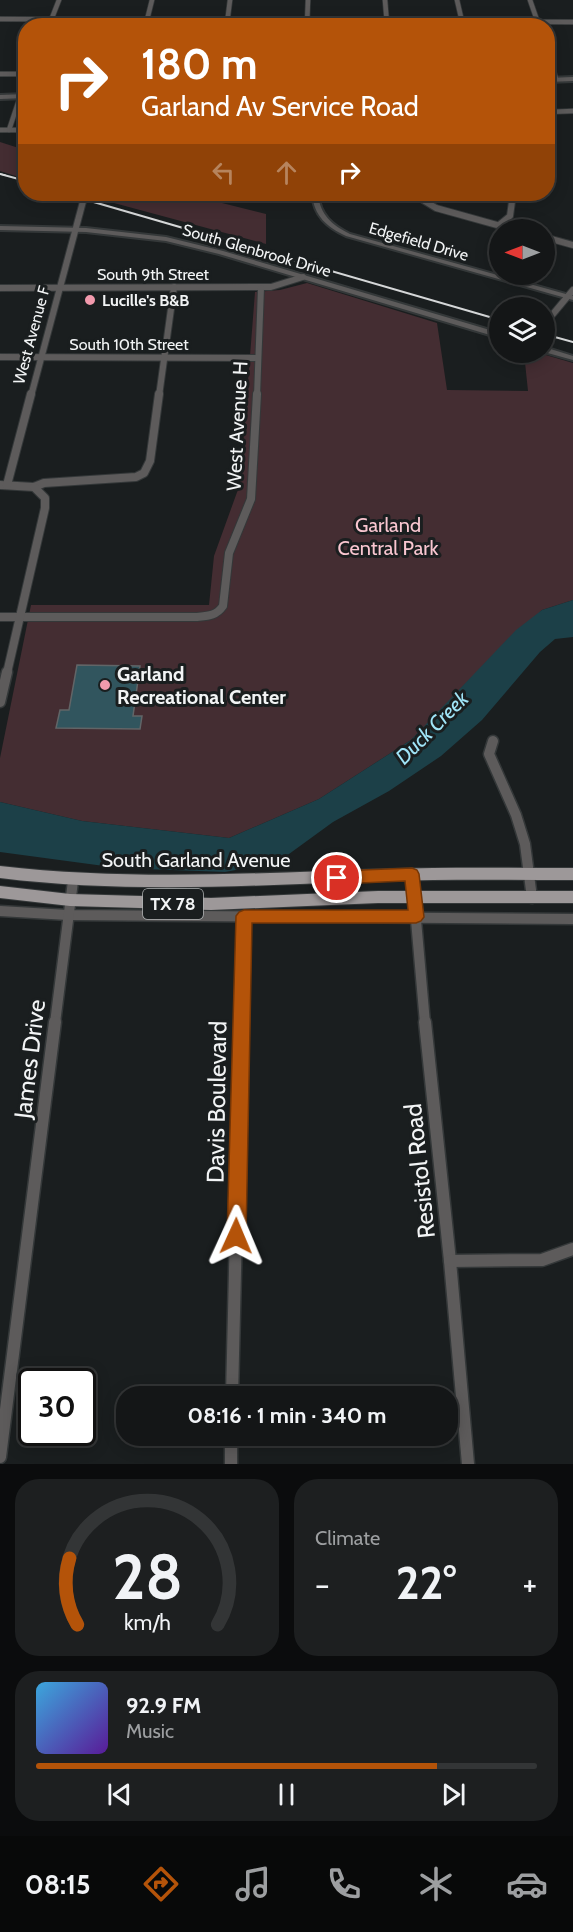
<!DOCTYPE html>
<html lang="en">
<head>
<meta charset="utf-8">
<style>
  body { margin:0; font-family:Cabin,sans-serif; background:#1d1f20; color:#f1f3f6; height:100vh; display:flex; flex-direction:column; font-size:22px; white-space:nowrap }
  * { box-sizing:border-box; margin:0 }
  p { font-size:20px; color:#9d9fa1 }
  .icon { flex:none; width:33px; height:33px; fill:none; stroke:currentColor; stroke-width:2; stroke-linecap:round; stroke-linejoin:round }
  .map { position:relative; height:1464px; overflow:hidden }
  .drawer { display:flex; flex-direction:column; gap:15px; padding:15px; background:#0b0c0d; flex:1 }
  .drawer>* { flex:none }
  .guide { position:absolute; left:18px; top:18px; width:537px; height:183px; border-radius:24px; box-shadow:0 3px 15px #0003,0 0 0 2px #333536; background:#b45309; color:#fff; overflow:hidden }
  .needle { width:39px; rotate:270deg }
  .buttons { position:absolute; left:489px; top:219px; display:grid; gap:12px }
  .buttons a { display:grid; place-items:center; width:66px; height:66px; border-radius:50%; background:#141617; box-shadow:0 3px 15px #0003,0 0 0 2px #333536; font-size:30px }
  .speed { position:absolute; left:18px; top:1368px; display:flex; gap:12px; font-size:30px; font-weight:700; text-align:center }
  .speed>* { display:grid; place-content:center; width:78px; height:78px; border-radius:50%; background:#141617; box-shadow:0 3px 15px #0003,0 0 0 2px #333536; line-height:1 }
  .speed .limit { border:3px solid #111; border-radius:9px; background:#fff; color:#111 }
  .pin { position:absolute; display:grid; place-items:center; width:51px; height:51px; color:#fff; margin:-26px; border:3px solid #fff; border-radius:50%; box-shadow:0 2px 6px #0007 }
  .me { position:absolute; width:66px; margin:-33px; rotate:1deg; stroke-linejoin:round; filter:drop-shadow(0 0 4px #0008) }
  .turn { display:flex; align-items:center; gap:21px; height:126px; padding:0 24px; font-size:27px }
  .turn .icon { width:78px; height:78px; stroke-width:2.5 }
  .turn b { display:block; font-size:42px; line-height:51px }
  .lanes { display:flex; align-items:center; height:57px; padding:0 24px; background:#0003; justify-content:center; gap:30px; direction:ltr }
  .lanes .off { opacity:.35 }
  .big { font-size:45px; font-weight:700; line-height:1.1 }
  .drawer .widget { flex:1; display:flex; flex-direction:column; justify-content:center; gap:9px; min-width:0; padding:0 21px; border-radius:24px; background:#1d1f20 }
  .drawer .dial { align-items:center; gap:0 }
  .dial svg { height:156px; overflow:visible; fill:none; stroke:#333536; stroke-width:7; stroke-linecap:round; text-anchor:middle }
  .dial text { fill:#f1f3f6; stroke:none }
  .song { display:flex; align-items:center; gap:18px }
  .cover { width:72px; height:72px; border-radius:9px; background:linear-gradient(135deg,hsl(200 70% 55%),hsl(270 70% 35%)) }
  .played { height:6px; border-radius:3px; background:linear-gradient(90deg,#b45309 80%,#333536 80%) }
  .keys { display:flex; justify-content:space-around; direction:ltr }
  .heat { display:flex; justify-content:space-between; align-items:center; font-size:33px; direction:ltr }
  .drawer .tiles { flex:1; display:grid; gap:15px; grid-template-columns:1fr 1fr }
  .widget:last-child { grid-column:span 2 }
  .trip { position:absolute; left:116px; top:1386px; width:342px; height:60px; border-radius:24px; background:#141617; box-shadow:0 3px 15px #0003,0 0 0 2px #333536; font-weight:700; line-height:60px; text-align:center }
  .tabs { display:flex; height:96px; justify-content:space-around; align-items:center; background:#080909; color:#9d9fa1 }
  .tabs .icon { width:42px; height:42px }
  .tabs .active { color:#b45309 }
  .tabs b { font-size:27px; color:#f1f3f6 }
  .map>svg:first-child { display:block }
  .green { fill:#442d32 }
  .water { fill:#1c4048 }
  .building { fill:#31555e; stroke:#616567; stroke-width:1.5 }
  .lines { fill:none; stroke-linecap:round; stroke-linejoin:round }
  .minor-far4-casing { stroke:#343839; stroke-width:6 }
  .minor-far3-casing { stroke:#343839; stroke-width:8 }
  .minor-far2-casing { stroke:#343839; stroke-width:10 }
  .minor-far1-casing { stroke:#343839; stroke-width:13 }
  .minor-casing { stroke:#343839; stroke-width:15 }
  .tertiary-casing { stroke:#343839; stroke-width:4 }
  .primary-casing { stroke:#343839; stroke-width:2 }
  .minor-far4 { stroke:#5d5b5b; stroke-width:4.5 }
  .minor-far3 { stroke:#5d5b5b; stroke-width:6 }
  .minor-far2 { stroke:#5d5b5b; stroke-width:8 }
  .minor-far1 { stroke:#5d5b5b; stroke-width:10 }
  .minor { stroke:#5d5b5b; stroke-width:12 }
  .tertiary { fill:#5d5b5b; fill-rule:evenodd }
  .primary { fill:#9d9899; fill-rule:evenodd }
  .rail-far1 { stroke:#d5d7d8; stroke-width:1.5 }
  .rail { stroke:#d5d7d8; stroke-width:2 }
  .route { fill:#b45309; stroke:#753606; stroke-width:1.5 }
  .poi-dot { fill:#f29aad; stroke:#1a1e1f; stroke-width:2 }
  .labels { text-anchor:middle; stroke-width:6; stroke-linejoin:round; paint-order:stroke }
  .far-street-label { font-size:16px; fill:#f2f4f5; stroke:#1a1e1f }
  .far-poi-label { font-size:16px; font-weight:bold; fill:#f2f4f5; stroke:#1a1e1f; text-anchor:start }
  .shield { fill:#1a1e1f; stroke:#b1b4b5; stroke-width:1.5 }
  .shield-label { font-size:18px; font-weight:bold; fill:#f2f4f5 }
  .street-label { font-size:20px; fill:#f2f4f5; stroke:#1a1e1f }
  .park-label { font-size:20px; fill:#f9c6d0; stroke:#1a1e1f }
  .poi-label { font-size:20px; font-weight:bold; fill:#f2f4f5; stroke:#1a1e1f; text-anchor:start }
  .water-label { font-size:21px; font-style:italic; fill:#a0e5f8; stroke:#1a1e1f }
  .near-street-label { font-size:24px; fill:#f2f4f5; stroke:#1a1e1f }
</style>
</head>
<body>
<div class="map">
<svg width="573" height="1464" viewBox="0 0 573 1464">
  <rect width="100%" height="100%" fill="#1a1e1f"/>
  <g class="green">
    <path d="M0 142 25 150V179L0 171Z"/>
    <path d="M89 194H186L266 214V244L88 196Z"/>
    <path d="M307 283 437 323 447 390 528 391 524 353H539L573 363V600L542 610 411 740 319 799 229 838 82 821 0 802V758L31 605H209L214 556 240 484 255 292 280 290Z"/>
  </g>
  <path class="water" d="M573 600V637L555 639 540 652 482 720 441 756 389 791 333 822 278 862 225 872 119 868 0 852V802L82 821 229 838 319 799 411 740 516 630 542 610Z"/>
  <path class="building" d="M77 665 140 666 133 716H142L140 729 56 728 60 710H69Z"/>
  <g class="lines">
    <defs>
      <g id="minor-far4">
        <path d="M385 0 387 24"/>
        <path d="M457 0 463 26"/>
        <path d="M530 0 539 26"/>
        <path d="M0 19 573 22"/>
        <path d="M50 23 59 0"/>
        <path d="M146 24 152 0"/>
        <path d="M227 24 230 0"/>
        <path d="M307 25 308 0"/>
        <path d="M548 53 556 79"/>
        <path d="M0 74H26"/>
        <path d="M548 112 573 111"/>
        <path d="M0 130H26"/>
        <path d="M9 130 20 97"/>
      </g>
      <g id="minor-far3">
        <path d="M422 194 423 200 436 208 515 230"/>
        <path d="M499 225 510 216 513 194"/>
        <path d="M544 237 573 245"/>
        <path d="M0 288 271 287 303 277"/>
        <path d="M548 320 573 290"/>
        <path d="M0 357 257 358"/>
        <path d="M31 396 85 194"/>
        <path d="M159 396 174 287"/>
        <path d="M257 396 261 288"/>
      </g>
      <g id="minor-far2">
        <path d="M0 485 34 487 44 483 136 477 144 473 150 461 159 394"/>
        <path d="M7 485 31 394"/>
        <path d="M0 617H197C208 616 216 616 223 606L229 553 251 499 257 394"/>
        <path d="M7 673 45 508V498L34 487"/>
      </g>
      <g id="minor-far1">
        <path d="M0 702 7 672"/>
        <path d="M493 741 489 754 516 815 525 844 532 898"/>
        <path d="M412 874 425 1023"/>
        <path d="M0 911 68 915 573 919"/>
        <path d="M55 1023 73 881"/>
        <path d="M241 1023 244 916"/>
      </g>
      <g id="minor">
        <path d="M425 1022 450 1261 468 1464"/>
        <path d="M450 1261 542 1260 573 1249"/>
        <path d="M232 1396 241 1022"/>
        <path d="M231 1436V1464"/>
        <path d="M0 1457 55 1022"/>
      </g>
      <g id="tertiary">
        <path d="M573 77V81L548 82V78Z"/>
        <path d="M26 94V98L0 99V95Z"/>
        <path d="M312 194H318C320 215 332 225 350 234L573 296V300L346 236C327 227 314 216 312 194Z"/>
        <path d="M0 226 86 228 166 237 223 251 500 333V338L219 254 166 241 86 232 0 230Z"/>
        <path d="M544 347 573 356V360L544 352Z"/>
      </g>
      <g id="primary">
        <path d="M0 866C130 881 256 873 386 869 449 867 511 868 573 868V880C511 880 449 879 386 881 256 885 130 894 0 878Z"/>
        <path d="M0 886 70 894 211 898 378 891H573V903H378L211 910 70 906 0 898Z"/>
      </g>
    </defs>
    <use href="#minor-far4" class="minor-far4-casing"/>
    <use href="#minor-far3" class="minor-far3-casing"/>
    <use href="#minor-far2" class="minor-far2-casing"/>
    <use href="#minor-far1" class="minor-far1-casing"/>
    <use href="#minor" class="minor-casing"/>
    <use href="#tertiary" class="tertiary-casing"/>
    <use href="#primary" class="primary-casing"/>
    <use href="#minor-far4" class="minor-far4"/>
    <use href="#minor-far3" class="minor-far3"/>
    <use href="#minor-far2" class="minor-far2"/>
    <use href="#minor-far1" class="minor-far1"/>
    <use href="#minor" class="minor"/>
    <use href="#tertiary" class="tertiary"/>
    <use href="#primary" class="primary"/>
    <path class="rail-far1" d="M0 174 5 175"/>
    <g class="rail">
      <path d="M0 174 26 181"/>
      <path d="M66 194 500 320"/>
      <path d="M544 334 573 342"/>
    </g>
  </g>
  <path class="route" d="M412 868 417 870 419 874 424 917 421 921 416 923H252L246 1236 243 1243 236 1246 230 1243 227 1236 236 916 239 912 244 910H408L405 881 337 884 331 882 329 878 331 873 337 871Z"/>
  <g class="poi-dot">
    <circle cx="90" cy="300" r="6"/>
    <circle cx="105" cy="685" r="6"/>
  </g>
  <g class="labels">
    <g class="far-street-label">
      <text transform="translate(419 241) rotate(16)" y="6">Edgefield Drive</text>
      <text transform="translate(257 250) rotate(16)" y="6">South Glenbrook Drive</text>
      <text x="153" y="280">South 9th Street</text>
      <text transform="translate(31 335) rotate(-75)" y="6">West Avenue F</text>
      <text x="129" y="350">South 10th Street</text>
    </g>
    <g class="far-poi-label">
      <text x="102" y="306">Lucille's B&amp;B</text>
    </g>
    <rect class="shield" x="143" y="889" width="60" height="30" rx="4.5"/>
    <g class="shield-label">
      <text x="173" y="910">TX 78</text>
    </g>
    <g class="street-label">
      <text transform="translate(237 426) rotate(-87)" y="7">West Avenue H</text>
      <text x="196" y="867">South Garland Avenue</text>
    </g>
    <g class="park-label">
      <text x="388" y="532">Garland<tspan x="388" dy="23">Central Park</tspan></text>
    </g>
    <g class="poi-label">
      <text x="117" y="681">Garland<tspan x="117" dy="23">Recreational Center</tspan></text>
    </g>
    <g class="water-label">
      <text transform="translate(432 728) rotate(-45)" y="7">Duck Creek</text>
    </g>
    <g class="near-street-label">
      <text transform="translate(30 1059) rotate(-83)" y="8">James Drive</text>
      <text transform="translate(217 1102) rotate(-89)" y="8">Davis Boulevard</text>
      <text transform="translate(420 1171) rotate(-96)" y="8">Resistol Road</text>
    </g>
  </g>
</svg>
<div class="buttons">
<a><svg class="needle" viewBox="-14 -14 28 28"><path d="M0-13l5 13h-10z" fill="#e53935"/><path d="M0 13l5-13h-10z" fill="#9d9fa1"/></svg></a>
<a><svg class="icon" aria-label="layers" viewBox="0 0 24 24"><path d="M12 4l9 5-9 5-9-5zM3 14l9 5 9-5"/></svg></a>
</div>
<div class="speed"><div class="limit">30</div></div>
<div class="pin" style="left:337px;top:878px;background:#d93025"><svg class="icon" aria-label="arrive" viewBox="0 0 24 24"><path d="M6 21V4h12l-3 4 3 4H6"/></svg></div>
<svg class="me" style="left:236px;top:1236px" viewBox="-20 -20 40 40"><path d="M0-17L14 15 0 8-14 15z" fill="#b45309" stroke="#fff" stroke-width="4"/></svg>
<div class="trip">08:16 · 1 min · 340 m</div>
<div class="guide">
<div class="turn"><svg class="icon" aria-label="right" viewBox="0 0 24 24"><path d="M7 20v-9h11M14 6l5 5-5 5"/></svg><div><b>180 m</b>Garland Av Service Road</div></div>
<div class="lanes"><svg class="icon off" aria-label="left" viewBox="0 0 24 24"><path d="M17 20v-9H6M10 6l-5 5 5 5"/></svg><svg class="icon off" aria-label="ahead" viewBox="0 0 24 24"><path d="M12 20V5M6 11l6-6 6 6"/></svg><svg class="icon" aria-label="right" viewBox="0 0 24 24"><path d="M7 20v-9h11M14 6l5 5-5 5"/></svg></div>
</div>
</div>
<section class="drawer">
<div class="tiles">
<div class="widget dial"><svg viewBox="0 0 100 80">
<path d="M14 69A42 42 0 1 1 86 69"/>
<path d="M14 69A42 42 0 0 1 10 35" stroke="#b45309"/>
<text x="50" y="56" font-size="32" font-weight="700">28</text>
<text x="50" y="72" font-size="11">km/h</text>
</svg></div>
<div class="widget"><p>Climate</p>
<div class="heat"><a>−</a><b class="big">22°</b><a>+</a></div>
</div>
<div class="widget">
<div class="song"><i class="cover"></i><div><b>92.9 FM</b><p>Music</p></div></div>
<div class="played"></div>
<div class="keys"><svg class="icon" aria-label="previous" viewBox="0 0 24 24"><path d="M18 5L8 12l10 7zM5 5v14"/></svg><svg class="icon" aria-label="pause" viewBox="0 0 24 24"><path d="M8 5v14M16 5v14"/></svg><svg class="icon" aria-label="next" viewBox="0 0 24 24"><path d="M6 5l10 7-10 7zM19 5v14"/></svg></div>
</div>
</div>
</section>
<nav class="tabs">
<b>08:15</b>
<svg class="icon active" aria-label="directions" viewBox="0 0 24 24"><path d="M12 3l9 9-9 9-9-9zM9 14v-3h6M13 9l2 2-2 2"/></svg>
<svg class="icon" aria-label="music" viewBox="0 0 24 24"><path d="M9 18V5l10-2v13"/><circle cx="6" cy="18" r="3"/><circle cx="16" cy="16" r="3"/></svg>
<svg class="icon" aria-label="phone" viewBox="0 0 24 24"><path d="M5 4h4l2 5-3 2q2 4 5 5l2-3 5 2v4C11 20 4 13 5 4z"/></svg>
<svg class="icon" aria-label="climate" viewBox="0 0 24 24"><path d="M12 3v18M4 7l16 10M4 17L20 7"/></svg>
<svg class="icon" aria-label="car" viewBox="0 0 24 24"><path d="M5 17H2v-5l4-1 3-4h7l3 4 3 1v5h-3M9 17h6M6 11h13"/><circle cx="7" cy="17" r="2"/><circle cx="17" cy="17" r="2"/></svg>
</nav>
</body>
</html>
